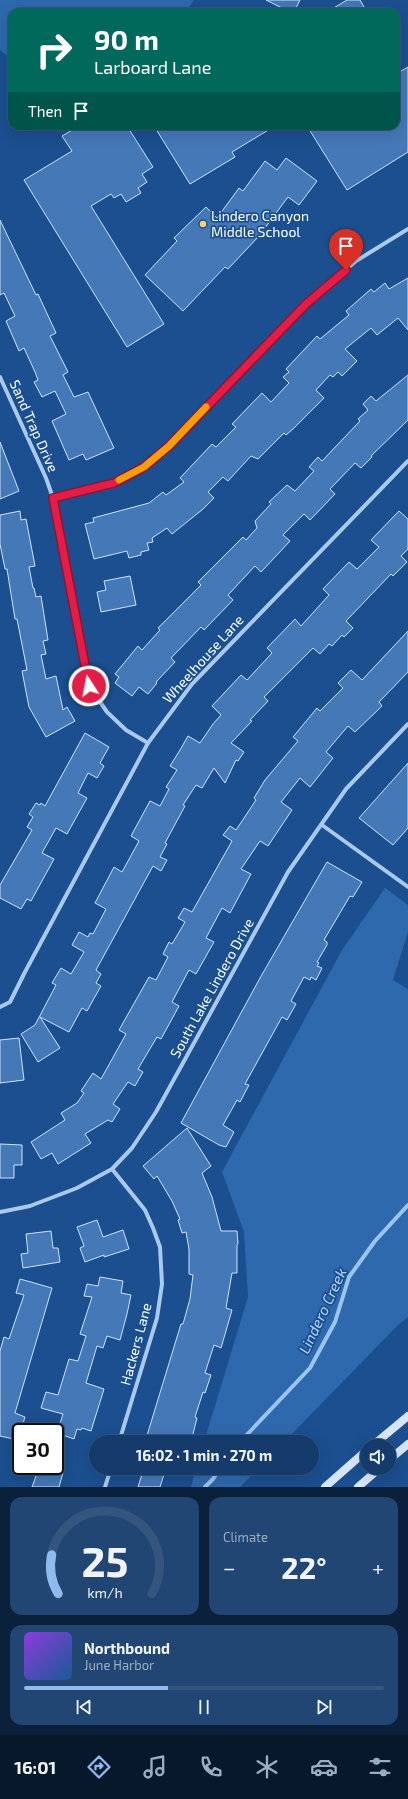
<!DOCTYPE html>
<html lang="en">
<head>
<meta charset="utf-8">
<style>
  body { margin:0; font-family:"Exo 2",sans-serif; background:#214673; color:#f1f3f6; height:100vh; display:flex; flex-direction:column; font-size:15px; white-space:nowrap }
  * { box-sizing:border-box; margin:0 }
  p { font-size:13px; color:#9dadc1 }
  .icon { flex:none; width:22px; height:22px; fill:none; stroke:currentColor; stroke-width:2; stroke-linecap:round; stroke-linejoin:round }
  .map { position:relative; height:1487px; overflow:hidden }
  .sheet { display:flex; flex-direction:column; gap:10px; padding:10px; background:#0b203b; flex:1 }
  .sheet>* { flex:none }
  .banner { position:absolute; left:8px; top:8px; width:392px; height:122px; border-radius:12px; box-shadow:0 4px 16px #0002,0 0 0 1px #33557e; background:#00695c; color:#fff; overflow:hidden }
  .buttons { position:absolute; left:360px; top:1439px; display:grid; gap:8px }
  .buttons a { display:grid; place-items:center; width:36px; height:36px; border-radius:50%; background:#143b6b; box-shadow:0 4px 16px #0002,0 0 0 1px #33557e; font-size:20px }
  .speed { position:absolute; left:12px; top:1423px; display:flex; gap:8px; font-size:20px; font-weight:700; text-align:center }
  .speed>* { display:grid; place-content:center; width:52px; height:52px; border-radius:50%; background:#143b6b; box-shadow:0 4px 16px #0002,0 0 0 1px #33557e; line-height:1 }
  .speed .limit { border:2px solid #111; border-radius:6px; background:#fff; color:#111 }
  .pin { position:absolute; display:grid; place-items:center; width:34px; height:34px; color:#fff; margin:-41px -17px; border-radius:50% 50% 50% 0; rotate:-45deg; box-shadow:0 0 4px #0007 }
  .pin .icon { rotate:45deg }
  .me { position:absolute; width:44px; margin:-22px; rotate:349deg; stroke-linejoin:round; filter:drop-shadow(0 0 3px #0008) }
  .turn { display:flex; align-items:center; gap:14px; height:84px; padding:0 20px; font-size:18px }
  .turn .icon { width:52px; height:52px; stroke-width:2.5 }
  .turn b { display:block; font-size:28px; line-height:34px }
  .then { display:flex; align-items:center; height:38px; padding:0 20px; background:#0003; gap:8px; font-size:15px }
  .big { font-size:30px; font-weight:700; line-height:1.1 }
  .sheet .tile { flex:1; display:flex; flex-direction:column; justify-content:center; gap:6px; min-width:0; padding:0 14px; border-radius:12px; background:#214673 }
  .sheet .dial { align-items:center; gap:0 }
  .dial svg { height:104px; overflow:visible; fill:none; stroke:#33557e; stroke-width:7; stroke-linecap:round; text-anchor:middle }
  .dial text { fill:#f1f3f6; stroke:none }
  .song { display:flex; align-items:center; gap:12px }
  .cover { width:48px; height:48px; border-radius:6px; background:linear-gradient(135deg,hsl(270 70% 55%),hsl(210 70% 35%)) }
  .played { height:4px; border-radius:2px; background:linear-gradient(90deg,#90b9f0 40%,#33557e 40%) }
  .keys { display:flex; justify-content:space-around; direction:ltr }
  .heat { display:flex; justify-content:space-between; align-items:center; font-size:22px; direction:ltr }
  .sheet .tiles { flex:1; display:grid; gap:10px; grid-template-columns:1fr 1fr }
  .tile:last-child { grid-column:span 2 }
  .trip { position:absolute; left:89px; top:1435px; width:230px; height:40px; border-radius:20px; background:#143b6b; box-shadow:0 4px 16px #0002,0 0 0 1px #33557e; font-weight:700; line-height:40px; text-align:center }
  .tabs { display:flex; height:64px; justify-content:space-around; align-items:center; background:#08182b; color:#9dadc1 }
  .tabs .icon { width:28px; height:28px }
  .tabs .current { color:#90b9f0 }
  .tabs b { font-size:18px; color:#f1f3f6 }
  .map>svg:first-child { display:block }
  .green { fill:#2e69ad }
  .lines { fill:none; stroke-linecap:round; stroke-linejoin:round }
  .stream { stroke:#9cc4f0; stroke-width:4 }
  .building { fill:#4478b7; stroke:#cfe3fa }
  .street { stroke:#a9c9ee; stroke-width:4 }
  .secondary { stroke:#d6e6fa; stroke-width:8 }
  .route-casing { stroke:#92132f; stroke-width:10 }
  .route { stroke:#e11d48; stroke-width:7 }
  .slow { stroke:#f59e0b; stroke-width:7 }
  .poi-dot { fill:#ffd166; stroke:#1b4f8f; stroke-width:1.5 }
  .labels { text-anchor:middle; stroke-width:3.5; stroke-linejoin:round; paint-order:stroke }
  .poi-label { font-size:14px; fill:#fff; stroke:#1b4f8f; text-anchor:start }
  .street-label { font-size:14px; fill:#fff; stroke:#1b4f8f }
  .water-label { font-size:15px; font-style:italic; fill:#b5d3f5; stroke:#1b4f8f }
</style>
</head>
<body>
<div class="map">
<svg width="408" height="1487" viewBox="0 0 408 1487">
  <rect width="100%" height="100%" fill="#1b4f8f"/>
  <g class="green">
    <path d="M0 0H194L185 12H12V60L0 50Z"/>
    <path d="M385 888 408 905V932L393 980 408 989V1317L398 1325 284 1442H204L248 1297 244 1232 222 1172 342 950Z"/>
    <path d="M196 1468H259L240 1487H191Z"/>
  </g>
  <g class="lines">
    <g class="stream">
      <path d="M240 1442 310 1368 335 1322 349 1277 375 1241 408 1205"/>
      <path d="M205 1487 213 1479 220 1468"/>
    </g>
  </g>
  <g class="building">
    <path d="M266 0H300L294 12H290Z"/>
    <path d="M347 0H360L367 12H327Z"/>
    <path d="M408 67V152L347 190 307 126H396V74Z"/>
    <path d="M79 126H127L153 167 142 174 147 182 138 188 141 193 126 202 121 194 114 198 111 194 91 206 164 324 127 347 24 180 72 151 62 136Z"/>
    <path d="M154 126H275L232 152 235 157 190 184Z"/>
    <path d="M286 158 317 181 299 205 288 197 259 236 228 269 225 267 183 311 145 275 177 241 174 238 206 207 217 218 239 188 243 191 265 161 277 170Z"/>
    <path d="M0 220 36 295 38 294 56 333 50 336 68 372 63 375 74 397 88 392 114 448 86 460 83 454 69 460 52 421 66 414 55 391 42 397 34 382 38 380 35 372 24 348 19 351 6 321 15 316 4 293 0 295Z"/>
    <path d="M408 278V330L398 318 377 335 371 328 345 349 357 361 342 376 338 372 333 377 330 375 316 390 324 398 294 428 286 435 284 433 258 459 251 456 228 481 223 477 208 492 214 498 203 509 172 534 167 528 152 538 153 542 147 543 149 550 141 552V555L129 558 127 551 94 559 85 524 94 522 93 518 149 503 163 492 166 495 184 482 180 478 212 444 216 447 236 427 232 424 262 393 271 402 289 383 283 377 289 372 286 369 317 336 320 339 349 315 346 311 371 289 374 292 385 283 389 289Z"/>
    <path d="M408 375V420L371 456 372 457 361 468 355 463 330 489 335 494 310 520 304 514 283 535 290 541 261 572 255 566 228 595 233 600 204 630 201 627 171 658 175 662 156 682 157 683 148 694 139 687 132 696 115 683 119 677 115 674 138 646 142 650 160 630 158 628 201 585 198 582 243 537 246 540 257 528 255 521 271 504 269 502 287 485 295 491 314 471 309 467 318 457 322 461 360 421 358 419 368 410 363 404 371 396 376 401Z"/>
    <path d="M0 442 19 491 0 499Z"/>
    <path d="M20 511 21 520 26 519 35 566 29 567 33 588H34L36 597 41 596 48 640 43 641 46 654 41 655 46 679 56 676 63 710 67 707 75 721 46 737 29 707 22 671 27 670 17 619H15L7 569H5L0 544V515Z"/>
    <path d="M399 511 408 519V549L401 556 407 562 393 576 391 574 346 621 353 628 344 637 342 635 332 646 329 644 320 654 313 648 264 697 268 701 250 720 252 721 231 743 244 752 238 761 236 760 225 783 214 768 202 788 196 785 183 805 185 806 165 843 167 844 160 857 167 860 161 871 153 866 96 970 101 974 96 983 101 986 87 1011 82 1008 69 1032 40 1017 60 1048 38 1062 21 1034 35 1025 56 985 52 983 61 968 71 974 84 952 72 945 79 932 88 937 90 933 93 934 106 909 95 903 114 867 122 872 139 841 131 836 150 801 160 806 169 789 166 787 177 770 170 766 180 750 188 736 200 743 213 724 221 715 212 706 241 675 247 680 272 653 267 648 295 619 301 626 329 595 323 589 349 562 357 569 379 547 371 540Z"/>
    <path d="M130 576 136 605 101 612 97 592 106 590 104 581Z"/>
    <path d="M408 631V672L379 702 382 706 355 732 348 726 326 752 333 758 310 787 300 778 281 802 292 810 268 846 260 841 241 869 251 874 230 913 222 908 206 938 214 942 196 974 189 970 172 1002 179 1006 161 1039 157 1037 138 1069 143 1072 135 1086 128 1082 113 1104 120 1109 112 1122 108 1120 85 1134 91 1143 58 1164 52 1153 41 1159 31 1142 65 1120 61 1113 77 1103 84 1093 81 1091 93 1073 101 1079 126 1034 119 1030 149 977 156 980 168 957 163 954 169 942 172 944 185 922 178 918 184 908 192 912 232 841 223 835 230 826 236 830 256 800 254 798 265 780 298 741 293 737 317 708 320 711 343 688 338 683 351 670 362 680Z"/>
    <path d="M85 733 109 747 100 763 104 766 97 778 88 773 78 793 87 798 67 834 56 828 42 853 54 859 31 901 27 899 21 909 0 898V885L32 830 27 827 33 817 29 814 36 803 40 805 41 803 45 806Z"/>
    <path d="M408 763V828L393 845 359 818Z"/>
    <path d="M327 862 362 882 353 897 350 896 324 940 327 942V945L317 962 319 963 317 966 322 968 316 980 311 977 310 980 304 977 291 1001 296 1004 287 1020 282 1017 245 1084 249 1085 240 1102 237 1100 223 1125 234 1132 226 1147 219 1145 181 1123 260 978Z"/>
    <path d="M19 1038 24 1080 0 1083V1040Z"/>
    <path d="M187 1128 211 1166 202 1173 212 1197 221 1231H237L238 1244 237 1245V1273H232L226 1308 232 1310 221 1348 214 1345 205 1373 211 1375 205 1393 203 1392 195 1417 197 1418 191 1442H145L181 1324H183L190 1299 193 1275 189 1274V1249L186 1232 182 1233 178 1220 180 1219 172 1201 157 1176 154 1179 143 1166Z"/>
    <path d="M0 1144 22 1145V1165H14V1178H0Z"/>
    <path d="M97 1220 103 1237 123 1230 129 1249 104 1257V1255L85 1262 80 1248 84 1246 77 1227Z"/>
    <path d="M51 1231 53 1248H58L60 1262 23 1268 21 1254 28 1253 26 1234Z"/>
    <path d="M100 1277 123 1281 121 1293 131 1295 127 1314 120 1340 107 1336 103 1348 97 1346 86 1383 104 1389 91 1431 82 1428 81 1430 77 1429 74 1439 57 1433 63 1414 41 1408 46 1392 58 1395 69 1359 78 1361 86 1336 80 1334 92 1297 84 1296 87 1284 98 1286Z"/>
    <path d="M20 1279 52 1288 15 1413 25 1417 18 1440 0 1436V1351L4 1337 9 1339 24 1295 16 1293Z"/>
    <path d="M45 1466H55L64 1469 59 1487H32L39 1468 44 1469Z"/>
    <path d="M144 1468H166L160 1487H138Z"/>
  </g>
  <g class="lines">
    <g class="street">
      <path d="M0 377 46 478 53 498 89 686 107 712 126 730 148 743"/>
      <path d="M53 498 114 483 144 467 169 446 306 304 356 261 408 229"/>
      <path d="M322 825 408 887"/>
      <path d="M0 1007 10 1002 25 972 148 743 192 684 408 461"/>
      <path d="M112 1169 145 1210 153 1228 160 1247 162 1284 157 1318 119 1442"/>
      <path d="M0 1212 30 1206 77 1188 112 1169 132 1148 156 1112 288 872 346 789 408 724"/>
      <path d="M105 1487 111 1468"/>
    </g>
    <g class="secondary">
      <path d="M372 1446 408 1416"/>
      <path d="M389 1460 408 1444"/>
      <path d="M325 1487 367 1450"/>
      <path d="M358 1487 380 1468"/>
    </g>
  </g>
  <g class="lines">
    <defs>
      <path id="route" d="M89 686 53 498 114 483 144 467 169 446 306 304 346 270"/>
    </defs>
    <use href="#route" class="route-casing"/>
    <use href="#route" class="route"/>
    <path class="slow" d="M119 480 144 467 169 446 206 407"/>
  </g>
  <circle class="poi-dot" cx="203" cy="224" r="4"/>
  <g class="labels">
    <g class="poi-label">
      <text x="211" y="221">Lindero Canyon<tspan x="211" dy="16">Middle School</tspan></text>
    </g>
    <g class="street-label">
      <text transform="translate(34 426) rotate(66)" y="5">Sand Trap Drive</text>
      <text transform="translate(203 659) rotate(-48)" y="5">Wheelhouse Lane</text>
      <text transform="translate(212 988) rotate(-61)" y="5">South Lake Lindero Drive</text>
      <text transform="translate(136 1344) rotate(-75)" y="5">Hackers Lane</text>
    </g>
    <g class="water-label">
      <text transform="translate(323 1311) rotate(-65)" y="5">Lindero Creek</text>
    </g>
  </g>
</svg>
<div class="buttons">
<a><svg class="icon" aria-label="sound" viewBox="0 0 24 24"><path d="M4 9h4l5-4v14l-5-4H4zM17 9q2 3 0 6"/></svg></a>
</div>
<div class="speed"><div class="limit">30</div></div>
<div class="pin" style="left:346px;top:270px;background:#d93025"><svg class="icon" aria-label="arrive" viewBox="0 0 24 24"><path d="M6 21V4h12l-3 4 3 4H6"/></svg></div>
<svg class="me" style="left:89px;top:686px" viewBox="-20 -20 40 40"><circle r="17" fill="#e11d48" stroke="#fff" stroke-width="3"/><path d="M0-11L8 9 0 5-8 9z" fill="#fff"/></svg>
<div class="trip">16:02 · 1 min · 270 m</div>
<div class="banner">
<div class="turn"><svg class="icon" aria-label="right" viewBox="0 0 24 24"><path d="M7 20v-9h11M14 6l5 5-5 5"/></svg><div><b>90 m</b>Larboard Lane</div></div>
<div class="then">Then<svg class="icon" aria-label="arrive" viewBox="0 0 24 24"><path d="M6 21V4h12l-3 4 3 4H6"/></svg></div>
</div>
</div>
<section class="sheet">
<div class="tiles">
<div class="tile dial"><svg viewBox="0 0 100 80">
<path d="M14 69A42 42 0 1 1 86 69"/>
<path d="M14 69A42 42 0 0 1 9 39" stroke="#90b9f0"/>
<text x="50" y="56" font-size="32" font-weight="700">25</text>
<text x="50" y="72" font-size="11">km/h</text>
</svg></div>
<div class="tile"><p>Climate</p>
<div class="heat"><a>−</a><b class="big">22°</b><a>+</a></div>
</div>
<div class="tile">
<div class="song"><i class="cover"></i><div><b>Northbound</b><p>June Harbor</p></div></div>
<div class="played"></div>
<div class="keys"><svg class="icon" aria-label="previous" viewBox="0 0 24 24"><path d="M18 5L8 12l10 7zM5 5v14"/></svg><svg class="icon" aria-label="pause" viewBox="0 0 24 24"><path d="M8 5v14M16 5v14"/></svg><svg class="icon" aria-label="next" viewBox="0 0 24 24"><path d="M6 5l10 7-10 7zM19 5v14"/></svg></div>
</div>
</div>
</section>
<nav class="tabs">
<b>16:01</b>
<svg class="icon current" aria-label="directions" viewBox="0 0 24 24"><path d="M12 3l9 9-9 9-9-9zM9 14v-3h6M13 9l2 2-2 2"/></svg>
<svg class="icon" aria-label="music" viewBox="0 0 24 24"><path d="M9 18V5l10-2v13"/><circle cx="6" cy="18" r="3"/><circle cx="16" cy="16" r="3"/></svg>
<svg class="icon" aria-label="phone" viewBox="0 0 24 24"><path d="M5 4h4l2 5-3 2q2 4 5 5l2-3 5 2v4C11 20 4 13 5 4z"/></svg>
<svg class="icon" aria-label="climate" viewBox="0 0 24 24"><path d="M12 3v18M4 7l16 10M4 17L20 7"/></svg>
<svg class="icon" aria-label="car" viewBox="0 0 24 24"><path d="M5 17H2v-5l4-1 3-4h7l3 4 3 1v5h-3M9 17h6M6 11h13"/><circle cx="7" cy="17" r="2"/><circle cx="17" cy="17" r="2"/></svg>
<svg class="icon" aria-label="filters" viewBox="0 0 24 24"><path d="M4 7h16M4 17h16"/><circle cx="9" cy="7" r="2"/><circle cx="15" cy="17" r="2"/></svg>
</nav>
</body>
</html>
